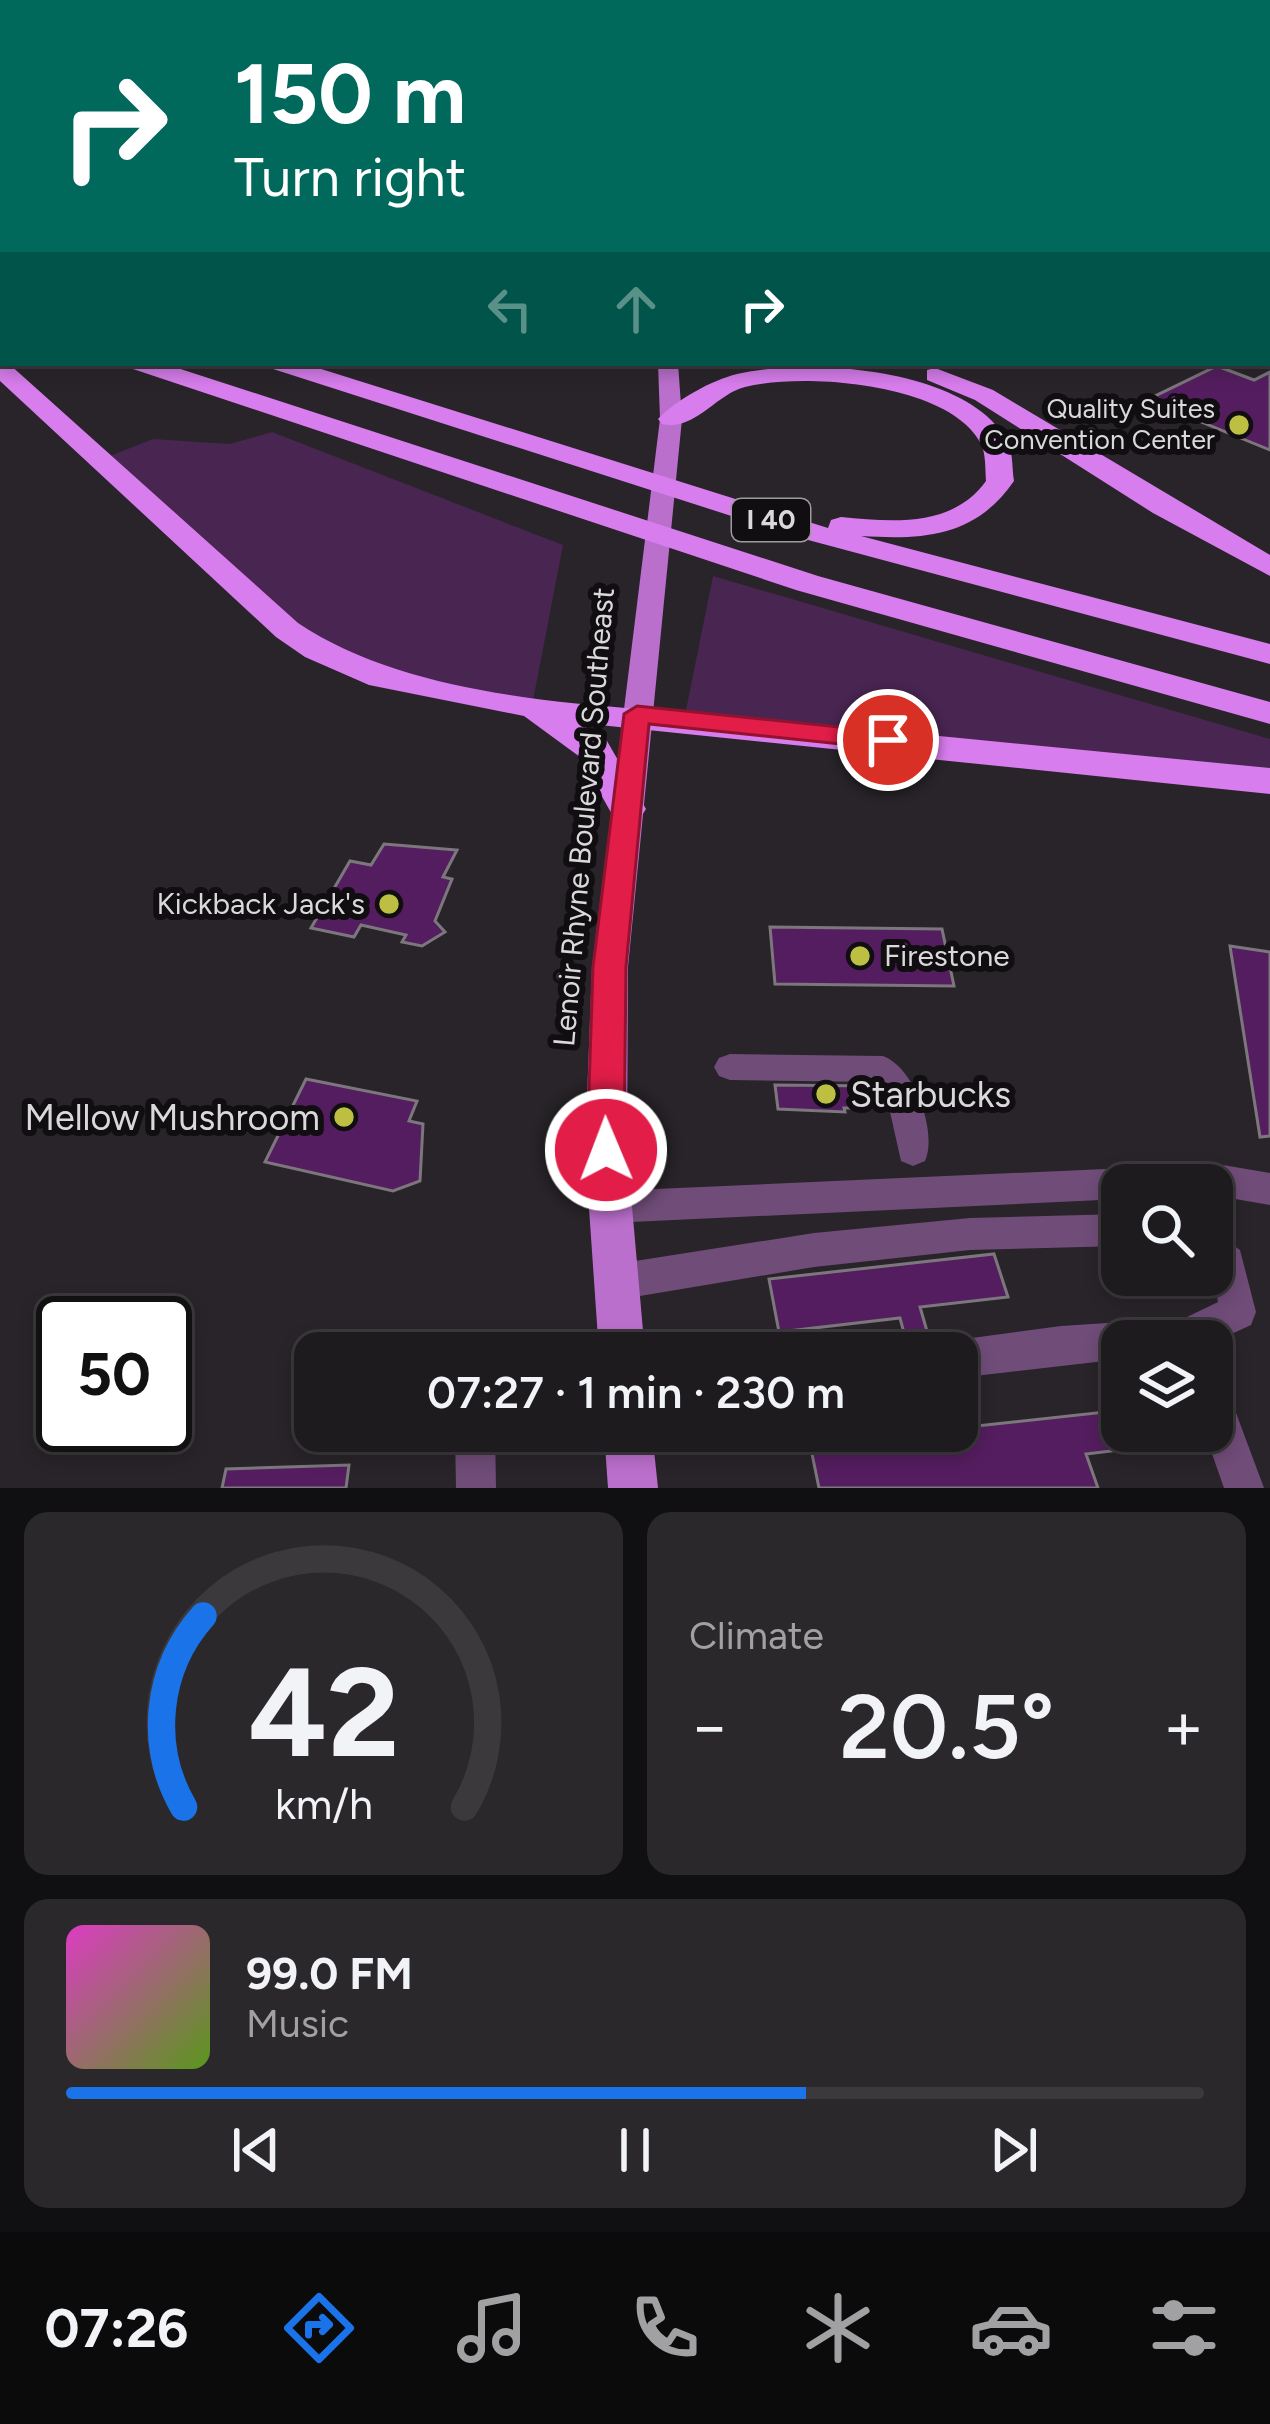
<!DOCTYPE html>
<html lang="en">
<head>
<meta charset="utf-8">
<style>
  body { margin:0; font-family:Figtree,sans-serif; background:#2b282c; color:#f1f3f6; height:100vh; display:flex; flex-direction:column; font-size:45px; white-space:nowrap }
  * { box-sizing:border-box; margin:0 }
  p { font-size:39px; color:#a1a1a4 }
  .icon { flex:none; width:66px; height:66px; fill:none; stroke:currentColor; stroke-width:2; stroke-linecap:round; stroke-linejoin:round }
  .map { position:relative; height:1488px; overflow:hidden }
  .details { display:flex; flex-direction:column; gap:24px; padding:24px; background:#100f11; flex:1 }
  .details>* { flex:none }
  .hud { position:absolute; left:0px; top:0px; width:1272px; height:366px; box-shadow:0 6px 18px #0003,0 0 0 3px #3c393d; background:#00695c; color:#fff; overflow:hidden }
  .buttons { position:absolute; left:1101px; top:1164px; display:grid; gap:24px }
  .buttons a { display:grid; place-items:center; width:132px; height:132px; border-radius:24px; background:#1e1b1f; box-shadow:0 6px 18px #0003,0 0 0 3px #3c393d; font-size:60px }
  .speed { position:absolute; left:36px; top:1296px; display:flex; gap:24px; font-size:60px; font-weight:700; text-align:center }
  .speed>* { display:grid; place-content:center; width:156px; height:156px; border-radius:50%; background:#1e1b1f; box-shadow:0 6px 18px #0003,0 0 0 3px #3c393d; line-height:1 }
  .speed .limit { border:6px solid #111; border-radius:18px; background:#fff; color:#111 }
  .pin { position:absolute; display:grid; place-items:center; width:102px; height:102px; color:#fff; margin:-51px; border:6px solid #fff; border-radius:50%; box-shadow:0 3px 12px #0007 }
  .me { position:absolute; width:132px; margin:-66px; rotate:359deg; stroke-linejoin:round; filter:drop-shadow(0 0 9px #0008) }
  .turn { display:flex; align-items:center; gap:42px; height:252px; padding:0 36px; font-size:54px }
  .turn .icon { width:156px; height:156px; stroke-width:2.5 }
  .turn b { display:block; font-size:84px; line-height:102px }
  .lanes { display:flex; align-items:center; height:114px; padding:0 36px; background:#0003; justify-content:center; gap:60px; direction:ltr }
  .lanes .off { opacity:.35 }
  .big { font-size:90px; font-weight:600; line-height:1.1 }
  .details .card { flex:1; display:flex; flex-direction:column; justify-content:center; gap:18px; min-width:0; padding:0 42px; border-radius:24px; background:#2b282c }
  .details .dial { align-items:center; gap:0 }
  .dial svg { height:312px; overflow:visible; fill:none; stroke:#3c393d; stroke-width:7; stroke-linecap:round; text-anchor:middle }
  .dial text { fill:#f1f3f6; stroke:none }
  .song { display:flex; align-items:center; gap:36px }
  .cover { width:144px; height:144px; border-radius:18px; background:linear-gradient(135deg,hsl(310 70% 55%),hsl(90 70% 35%)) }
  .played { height:12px; border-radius:6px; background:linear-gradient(90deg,#1a73e8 65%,#3c393d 65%) }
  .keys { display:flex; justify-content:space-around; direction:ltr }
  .heat { display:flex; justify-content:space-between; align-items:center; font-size:66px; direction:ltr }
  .details .tiles { flex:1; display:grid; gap:24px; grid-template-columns:1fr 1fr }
  .card:last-child { grid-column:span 2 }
  .trip { position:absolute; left:294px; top:1332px; width:684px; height:120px; border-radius:24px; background:#1e1b1f; box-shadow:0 6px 18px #0003,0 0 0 3px #3c393d; font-weight:600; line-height:120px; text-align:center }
  .menu { display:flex; height:192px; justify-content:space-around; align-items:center; background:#0c0b0c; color:#a1a1a4 }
  .menu .icon { width:84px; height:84px }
  .menu .on { color:#1a73e8 }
  .menu b { font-size:54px; color:#f1f3f6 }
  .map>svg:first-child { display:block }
  .green { fill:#492551 }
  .building { fill:#541d5f; stroke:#7b777c; stroke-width:3 }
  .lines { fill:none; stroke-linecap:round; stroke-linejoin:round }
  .minor { fill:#704c78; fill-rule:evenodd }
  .major { fill:#bb6fcc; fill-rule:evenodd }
  .highway { fill:#d87ded; fill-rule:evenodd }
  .route { fill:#e11d48; stroke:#92132f; stroke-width:3 }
  .poi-dot { fill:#bdbf43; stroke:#100e10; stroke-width:4.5 }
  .labels { text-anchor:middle; stroke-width:12; stroke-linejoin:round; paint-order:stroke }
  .far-poi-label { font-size:27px; fill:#dad8db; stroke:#100e10; text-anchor:end }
  .shield { fill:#100e10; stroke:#9d9b9e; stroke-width:3 }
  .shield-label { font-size:27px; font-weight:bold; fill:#dad8db }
  .street-label { font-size:30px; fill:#dad8db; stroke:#100e10 }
  .poi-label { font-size:30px; fill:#dad8db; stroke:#100e10; text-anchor:end }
  .near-poi-label { font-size:36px; fill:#dad8db; stroke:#100e10; text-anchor:start }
</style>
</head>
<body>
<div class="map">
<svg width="1270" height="1488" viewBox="0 0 1270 1488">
  <rect width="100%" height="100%" fill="#282429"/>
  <g class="green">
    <path d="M272 432 563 545 532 706 460 697 287 630 110 456 153 439 230 444Z"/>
    <path d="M713 576 1270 739V781L972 749 686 710Z"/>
  </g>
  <g class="building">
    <path d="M1217 366 1254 380 1270 372V450L1147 400Z"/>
    <path d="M384 844 457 850 443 877 452 879 435 921 445 932 422 946 402 942 406 935 361 925 354 937 311 928 350 861 371 865Z"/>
    <path d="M770 927 942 929 954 986 775 984Z"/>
    <path d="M1230 946 1270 952V1136L1260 1137Z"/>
    <path d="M306 1079 417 1101 409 1121 423 1124 420 1181 393 1191 265 1162Z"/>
    <path d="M775 1085 873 1086 877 1108H844L845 1112 778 1109Z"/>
    <path d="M994 1254 1008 1297 920 1307 927 1331 904 1333 900 1318 779 1332 769 1279Z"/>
    <path d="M1114 1411 1128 1449 1086 1454 1098 1488H819L810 1444Z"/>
    <path d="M349 1465 346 1488H222L226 1469Z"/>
  </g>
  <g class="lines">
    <g class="minor">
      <path d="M3 187V195L0 196V188Z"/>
      <path d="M0 210 3 211V219L0 218Z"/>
      <rect x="1269" y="307" width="1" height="8"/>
      <path d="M1269 331 1270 332V342L1269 341Z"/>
      <path d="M730 1054 883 1056C914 1067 938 1132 925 1161L913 1166 901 1161 886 1094 875 1082 730 1080 719 1076 714 1067 719 1058Z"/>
      <path d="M1217 1164 1270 1173V1205L1212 1195V1185H1122V1199L610 1223 598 1218 593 1207 598 1196 610 1191Z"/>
      <path d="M1122 1214V1246L970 1250 814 1267 616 1300 603 1294 598 1282 603 1270 616 1264 814 1233 970 1218Z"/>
      <path d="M1212 1231 1240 1250 1256 1312 1251 1325 1212 1343 1122 1341V1359L957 1378V1353H941L944 1346 957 1340 1061 1326 1185 1318 1218 1302 1212 1271Z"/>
      <path d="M1212 1381 1226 1386 1264 1488H1224L1204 1431H1212Z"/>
      <path d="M455 1431H495L496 1488H456Z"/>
    </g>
    <g class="major">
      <rect x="1269" y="246" width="1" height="10"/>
      <path d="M658 363H678L682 419 628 967 627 1150 645 1353H599L585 1150 592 967 660 419Z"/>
      <path d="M604 1431H652L658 1488H608Z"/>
    </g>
    <g class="highway">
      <path d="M0 272 3 273V285L0 284Z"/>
      <path d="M0 310 3 311V325L0 324Z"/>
      <path d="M0 361 8 363 298 623C424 707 620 705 769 719 936 736 1103 752 1270 768V794L580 723 607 741 646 809 640 818 627 822 614 818 580 757 524 716 369 685 305 657 276 637 0 381Z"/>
      <path d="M126 363H162L818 576 1270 702V724L796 590 130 368Z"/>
      <path d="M266 363H302L828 528 831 520 841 517C893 522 952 528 986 481 985 469 986 454 981 444 951 383 803 372 745 387 716 394 694 432 662 424L658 419C676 400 712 380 737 374 808 357 974 368 1009 445 1013 455 1012 470 1014 481 975 537 925 540 861 536L1270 644V664L797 537 270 368Z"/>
      <path d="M935 368 993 390 1270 555V576L1153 513 975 400 927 380V370Z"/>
    </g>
  </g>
  <linearGradient id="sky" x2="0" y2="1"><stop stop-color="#161417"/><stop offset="0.46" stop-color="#424554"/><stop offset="1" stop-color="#424554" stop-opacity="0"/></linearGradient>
  <rect width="1270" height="384" fill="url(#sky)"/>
  <path class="route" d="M637 706 888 732 902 740 888 749 649 724 626 967 624 1150 619 1161 606 1166 592 1161 587 1150 593 967 624 714Z"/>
  <g class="poi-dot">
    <circle cx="1239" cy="425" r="12"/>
    <circle cx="389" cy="904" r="12"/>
    <circle cx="860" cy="956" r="12"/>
    <circle cx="826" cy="1094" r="12"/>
    <circle cx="344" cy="1117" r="12"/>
  </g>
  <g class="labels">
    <g class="far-poi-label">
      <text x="1215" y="418">Quality Suites<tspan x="1215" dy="31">Convention Center</tspan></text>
    </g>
    <rect class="shield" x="732" y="499" width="78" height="42" rx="9"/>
    <g class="shield-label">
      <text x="771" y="529">I 40</text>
    </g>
    <g class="street-label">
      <text transform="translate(584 817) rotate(-85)" y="10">Lenoir Rhyne Boulevard Southeast</text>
    </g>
    <g class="poi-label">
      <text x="365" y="914">Kickback Jack's</text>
      <text x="884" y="966" text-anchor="start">Firestone</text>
    </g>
    <g class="near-poi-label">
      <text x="850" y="1107">Starbucks</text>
      <text x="320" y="1130" text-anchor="end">Mellow Mushroom</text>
    </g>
  </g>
</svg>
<div class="buttons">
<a><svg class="icon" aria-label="search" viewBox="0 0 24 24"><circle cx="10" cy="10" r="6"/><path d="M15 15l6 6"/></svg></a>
<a><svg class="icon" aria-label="layers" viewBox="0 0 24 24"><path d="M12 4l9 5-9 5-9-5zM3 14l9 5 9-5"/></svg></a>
</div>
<div class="speed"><div class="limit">50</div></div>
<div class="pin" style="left:888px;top:740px;background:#d93025"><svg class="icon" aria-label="arrive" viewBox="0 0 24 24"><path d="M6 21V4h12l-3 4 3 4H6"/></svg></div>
<svg class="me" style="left:606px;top:1150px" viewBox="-20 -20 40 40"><circle r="17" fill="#e11d48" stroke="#fff" stroke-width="3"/><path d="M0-11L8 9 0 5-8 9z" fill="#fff"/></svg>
<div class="trip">07:27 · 1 min · 230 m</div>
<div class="hud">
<div class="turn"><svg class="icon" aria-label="right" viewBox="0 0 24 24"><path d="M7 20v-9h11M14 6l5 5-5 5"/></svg><div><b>150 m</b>Turn right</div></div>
<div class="lanes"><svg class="icon off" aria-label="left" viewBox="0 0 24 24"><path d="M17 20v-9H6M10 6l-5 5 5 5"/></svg><svg class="icon off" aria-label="ahead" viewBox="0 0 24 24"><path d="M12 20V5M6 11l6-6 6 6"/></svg><svg class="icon" aria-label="right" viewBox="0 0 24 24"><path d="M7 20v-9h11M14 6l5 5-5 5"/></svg></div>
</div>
</div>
<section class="details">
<div class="tiles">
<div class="card dial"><svg viewBox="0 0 100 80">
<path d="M14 69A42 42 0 1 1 86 69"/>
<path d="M14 69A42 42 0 0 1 19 20" stroke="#1a73e8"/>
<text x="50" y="56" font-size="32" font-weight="700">42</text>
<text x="50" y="72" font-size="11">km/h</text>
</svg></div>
<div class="card"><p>Climate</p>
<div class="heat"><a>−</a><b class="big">20.5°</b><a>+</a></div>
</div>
<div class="card">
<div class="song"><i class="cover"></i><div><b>99.0 FM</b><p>Music</p></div></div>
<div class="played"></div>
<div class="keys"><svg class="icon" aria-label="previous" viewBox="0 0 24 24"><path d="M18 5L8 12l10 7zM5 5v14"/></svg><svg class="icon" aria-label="pause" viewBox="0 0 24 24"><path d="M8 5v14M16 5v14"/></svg><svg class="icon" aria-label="next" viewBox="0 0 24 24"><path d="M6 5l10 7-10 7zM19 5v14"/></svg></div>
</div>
</div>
</section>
<nav class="menu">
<b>07:26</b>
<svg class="icon on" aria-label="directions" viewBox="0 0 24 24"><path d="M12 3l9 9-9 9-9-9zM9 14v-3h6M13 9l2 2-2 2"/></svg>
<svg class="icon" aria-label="music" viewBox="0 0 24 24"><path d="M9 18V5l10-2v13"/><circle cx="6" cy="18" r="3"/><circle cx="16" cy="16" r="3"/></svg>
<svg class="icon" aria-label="phone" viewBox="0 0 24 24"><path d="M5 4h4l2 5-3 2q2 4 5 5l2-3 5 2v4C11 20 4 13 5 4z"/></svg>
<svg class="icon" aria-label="climate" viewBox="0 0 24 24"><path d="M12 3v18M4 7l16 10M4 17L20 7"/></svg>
<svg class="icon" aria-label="car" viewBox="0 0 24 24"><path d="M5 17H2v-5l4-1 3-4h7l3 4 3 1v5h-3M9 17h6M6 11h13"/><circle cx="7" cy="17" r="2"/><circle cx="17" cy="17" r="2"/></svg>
<svg class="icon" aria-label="filters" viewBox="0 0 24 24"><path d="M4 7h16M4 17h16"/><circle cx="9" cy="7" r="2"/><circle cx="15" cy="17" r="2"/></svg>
</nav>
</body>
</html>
